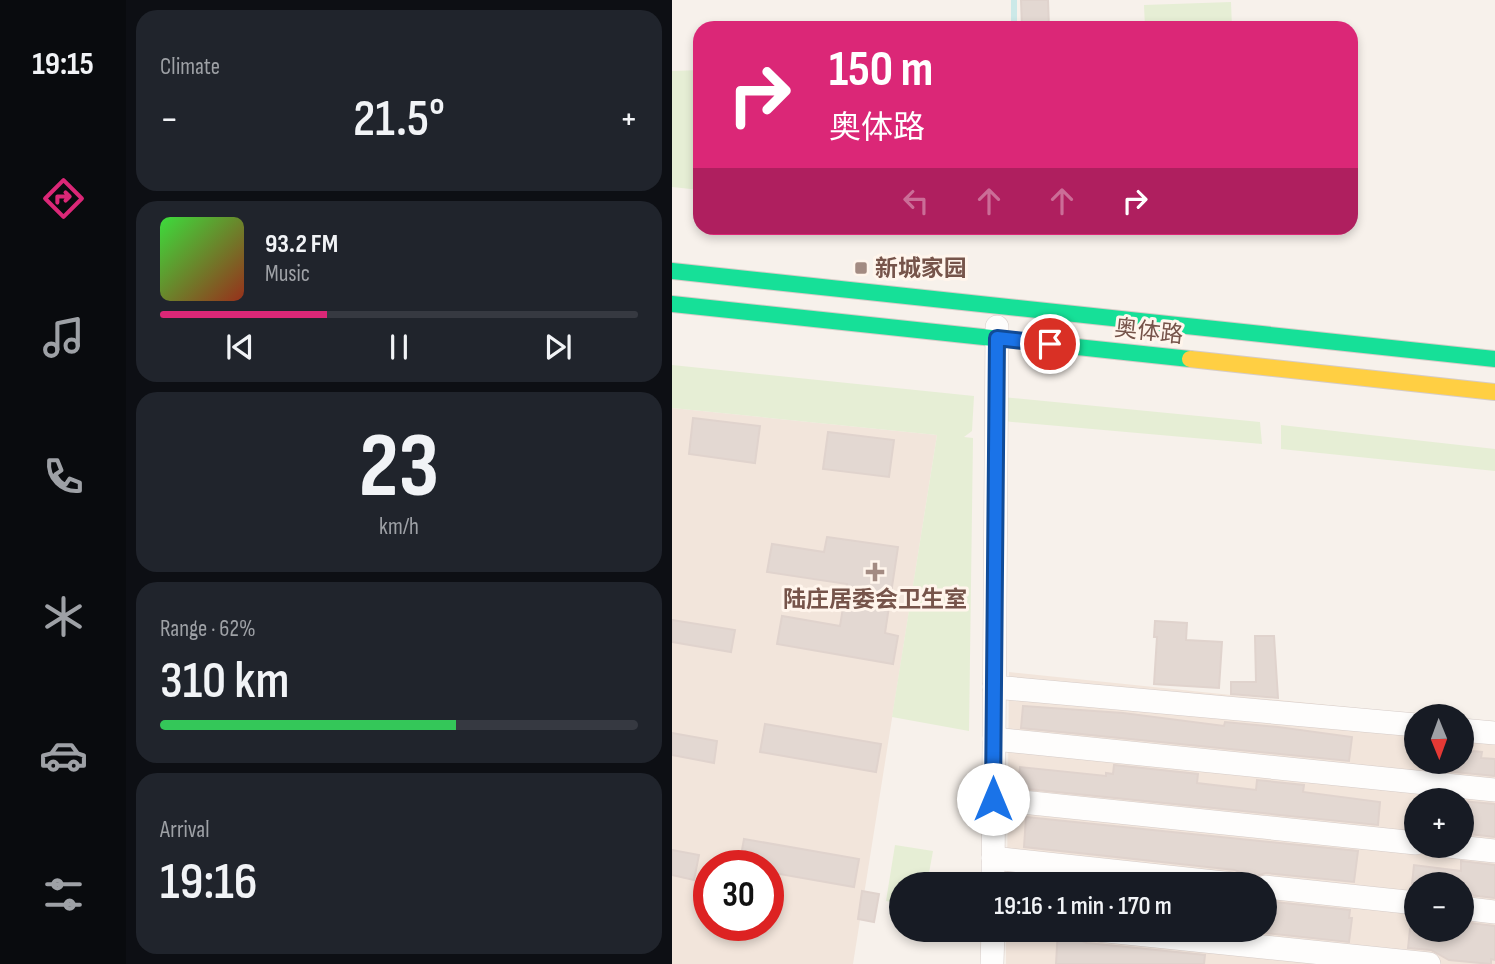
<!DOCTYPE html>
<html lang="en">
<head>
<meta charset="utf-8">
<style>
  body { margin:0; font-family:"Sofia Sans Condensed","Noto Sans SC",sans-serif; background:#20242c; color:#f1f3f6; height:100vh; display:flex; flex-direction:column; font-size:26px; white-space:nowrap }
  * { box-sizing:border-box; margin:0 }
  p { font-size:23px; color:#9ea1a6 }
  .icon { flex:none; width:38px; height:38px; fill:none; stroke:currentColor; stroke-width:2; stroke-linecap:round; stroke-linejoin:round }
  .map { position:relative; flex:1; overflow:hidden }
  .details { display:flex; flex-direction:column; gap:10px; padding:10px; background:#0d0f14; width:546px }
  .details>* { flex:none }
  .hud { position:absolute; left:21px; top:21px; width:665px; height:214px; border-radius:21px; box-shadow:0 4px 10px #0003; background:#db2777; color:#fff; overflow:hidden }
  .needle { width:46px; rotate:179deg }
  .tools { position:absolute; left:732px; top:704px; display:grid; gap:14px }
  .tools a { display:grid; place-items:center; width:70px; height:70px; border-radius:50%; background:#171b24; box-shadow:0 4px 10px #0003; font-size:35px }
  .speed { position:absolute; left:21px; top:850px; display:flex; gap:14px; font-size:35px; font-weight:700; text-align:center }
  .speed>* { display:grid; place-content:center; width:91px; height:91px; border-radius:50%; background:#171b24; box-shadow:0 4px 10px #0003; line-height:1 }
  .speed .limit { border:10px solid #d22; background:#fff; color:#111 }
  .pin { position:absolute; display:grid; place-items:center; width:60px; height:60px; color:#fff; margin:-30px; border:4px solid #fff; border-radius:50%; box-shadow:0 2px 7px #0007 }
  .me { position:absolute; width:77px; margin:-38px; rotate:0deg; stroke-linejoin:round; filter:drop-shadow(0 0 5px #0008) }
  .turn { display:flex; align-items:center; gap:24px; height:147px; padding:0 21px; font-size:32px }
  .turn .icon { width:91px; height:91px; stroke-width:2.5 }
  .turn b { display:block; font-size:49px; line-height:60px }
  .lanes { display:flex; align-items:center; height:66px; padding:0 21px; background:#0003; justify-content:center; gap:35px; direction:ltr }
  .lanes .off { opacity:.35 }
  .big { font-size:52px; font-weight:600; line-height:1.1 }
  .details .widget { flex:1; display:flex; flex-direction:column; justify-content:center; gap:10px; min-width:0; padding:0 24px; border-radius:21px; background:#20242c }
  .details .dial { align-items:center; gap:0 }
  .dial b { font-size:91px; line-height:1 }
  .song { display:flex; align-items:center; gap:21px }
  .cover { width:84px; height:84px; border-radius:10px; background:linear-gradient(135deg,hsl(120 70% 55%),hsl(10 70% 35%)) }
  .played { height:7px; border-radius:4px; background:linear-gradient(90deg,#db2777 35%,#363941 35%) }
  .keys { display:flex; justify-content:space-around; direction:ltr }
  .heat { display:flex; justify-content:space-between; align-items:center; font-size:38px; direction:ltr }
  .charge { height:10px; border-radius:5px; background:linear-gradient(90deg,#34c759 62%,#363941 0) }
  .trip { position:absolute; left:217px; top:872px; width:388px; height:70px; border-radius:35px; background:#171b24; box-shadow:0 4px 10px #0003; font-weight:600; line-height:70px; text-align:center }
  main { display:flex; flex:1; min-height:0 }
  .dock { display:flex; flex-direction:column; width:126px; justify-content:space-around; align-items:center; background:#090b0e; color:#9ea1a6 }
  .dock .icon { width:49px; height:49px }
  .dock .current { color:#db2777 }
  .dock b { font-size:32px; color:#f1f3f6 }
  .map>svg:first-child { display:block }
  .residential { fill:#f2e5db; fill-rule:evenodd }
  .green { fill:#e6eed5 }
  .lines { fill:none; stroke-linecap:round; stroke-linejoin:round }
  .stream { stroke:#cce9e8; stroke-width:6 }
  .building { fill:#e3d8d2; stroke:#e0d3cd; stroke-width:2 }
  .street-casing { stroke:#d6ccc8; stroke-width:24 }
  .fast-casing { stroke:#d6ccc7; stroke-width:18 }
  .slow-casing { stroke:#d6ccc7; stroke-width:18 }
  .street { stroke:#fefdfc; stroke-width:23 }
  .fast { stroke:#16e098; stroke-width:16 }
  .slow { stroke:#ffcf43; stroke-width:16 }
  .route-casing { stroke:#114b97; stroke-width:18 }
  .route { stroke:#1a73e8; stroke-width:12 }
  .poi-dot { fill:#a38b82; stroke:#fff5ec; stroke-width:2.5 }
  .labels { text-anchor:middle; stroke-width:6; stroke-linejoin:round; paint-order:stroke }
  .poi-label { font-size:23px; font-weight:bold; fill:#76544a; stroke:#fff5ec; text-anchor:start }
  .street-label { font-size:23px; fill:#76544a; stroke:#fff5ec }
</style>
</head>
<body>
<main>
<nav class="dock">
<b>19:15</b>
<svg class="icon current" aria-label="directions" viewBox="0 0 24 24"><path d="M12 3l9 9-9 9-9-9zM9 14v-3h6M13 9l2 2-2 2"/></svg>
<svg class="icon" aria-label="music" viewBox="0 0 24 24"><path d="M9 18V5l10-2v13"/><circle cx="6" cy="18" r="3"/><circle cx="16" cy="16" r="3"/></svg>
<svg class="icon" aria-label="phone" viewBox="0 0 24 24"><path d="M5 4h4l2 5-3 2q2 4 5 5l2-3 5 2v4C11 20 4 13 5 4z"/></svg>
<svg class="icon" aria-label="climate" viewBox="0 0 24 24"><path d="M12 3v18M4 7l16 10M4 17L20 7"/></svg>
<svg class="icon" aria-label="car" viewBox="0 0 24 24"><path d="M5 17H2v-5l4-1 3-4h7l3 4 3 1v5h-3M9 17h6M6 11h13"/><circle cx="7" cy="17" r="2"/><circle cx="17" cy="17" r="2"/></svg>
<svg class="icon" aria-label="filters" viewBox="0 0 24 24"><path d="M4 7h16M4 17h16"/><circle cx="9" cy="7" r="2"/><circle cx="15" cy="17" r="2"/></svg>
</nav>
<section class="details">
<div class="widget"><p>Climate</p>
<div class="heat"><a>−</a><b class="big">21.5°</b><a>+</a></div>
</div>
<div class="widget">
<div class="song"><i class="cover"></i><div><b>93.2 FM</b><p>Music</p></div></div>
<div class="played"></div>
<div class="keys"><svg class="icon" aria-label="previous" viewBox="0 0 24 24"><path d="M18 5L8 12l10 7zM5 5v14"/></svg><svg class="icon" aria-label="pause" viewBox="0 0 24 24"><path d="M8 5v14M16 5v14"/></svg><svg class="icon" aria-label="next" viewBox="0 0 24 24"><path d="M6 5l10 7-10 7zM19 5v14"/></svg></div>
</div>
<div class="widget dial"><b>23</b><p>km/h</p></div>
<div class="widget"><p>Range · 62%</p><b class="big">310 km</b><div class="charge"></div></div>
<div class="widget"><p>Arrival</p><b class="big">19:16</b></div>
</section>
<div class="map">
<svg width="823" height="964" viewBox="0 0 823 964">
  <rect width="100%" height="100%" fill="#f7f1eb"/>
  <g class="residential">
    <path d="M0 408 265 435 181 964H0ZM37 866H96V926H37Z"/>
    <path d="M337 672 762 716H744V761H789V718L823 722V964H334V929H593V884H335ZM744 800H789V845H744ZM744 884H789V929H744Z"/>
  </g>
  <g class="green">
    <path d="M559 2 560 28H473L472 5Z"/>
    <path d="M28 70V190L0 187V71Z"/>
    <path d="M0 365 302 396 300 431 292 437 301 438 297 731 220 717 265 435 0 408Z"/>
    <path d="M330 397 588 422 590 444 330 421Z"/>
    <path d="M609 425 823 449V471L609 449Z"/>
    <path d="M223 845 261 851 255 884H229V904L214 901Z"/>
  </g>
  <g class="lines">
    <path class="stream" d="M342 0V28"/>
  </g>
  <g class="building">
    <path d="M349 0H376L377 28H350Z"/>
    <path d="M21 418 88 426 83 463 17 454Z"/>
    <path d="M156 432 222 440 217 477 151 469Z"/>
    <path d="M155 537 226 547 213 633 226 636 221 664 105 644 110 616 168 626 175 584 95 572 100 544 152 552Z"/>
    <path d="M0 620 63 630 59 652 0 642Z"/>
    <path d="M483 621 515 623 514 640 550 642 547 688 482 684 485 637H482Z"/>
    <path d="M583 636H602L606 698 559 694V682H584Z"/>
    <path d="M351 706 451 713 552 726 553 722 606 727 680 737 677 761 349 728Z"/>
    <path d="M93 724 209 744 204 772 88 752Z"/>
    <path d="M0 733 45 741 42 763 0 755Z"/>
    <path d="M789 750 810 752 809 758 823 759V776L753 769 754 761H789Z"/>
    <path d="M442 765 526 774 525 783 584 790 585 780 632 785 631 792 708 802 706 825 346 788 348 767 434 776V773L441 774Z"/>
    <path d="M789 801 823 804V837L789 833Z"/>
    <path d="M354 817 686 851 682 882 594 873 587 875 580 882 574 881 570 873 563 870 352 847Z"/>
    <path d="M72 839 187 859 182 887 96 872V866H67Z"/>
    <path d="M0 850 27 855 22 880 0 875Z"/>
    <path d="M789 861 823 865V898L789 894V884H740L742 865 789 871Z"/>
    <path d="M190 891 207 894 202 922 186 919Z"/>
    <path d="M593 901 678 910 677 918H680L677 942 593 933Z"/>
    <path d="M789 922 823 926V960L819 959V964L777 960 759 950 736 948 738 929H789Z"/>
    <path d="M386 929H402L407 940 415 943 533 955 532 964H384Z"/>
  </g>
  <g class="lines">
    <defs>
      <g id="street">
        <path d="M322 687 744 725"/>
        <path d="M789 730 823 733"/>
        <path d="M322 739 823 790"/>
        <path d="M321 799 744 843"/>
        <path d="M767 845 823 851"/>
        <path d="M321 858 561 884"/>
        <path d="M321 884 325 327"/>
        <path d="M593 887 744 903"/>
        <path d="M789 908 823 912"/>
        <path d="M416 929 757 964"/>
        <path d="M320 964 321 929"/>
      </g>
      <g id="fast">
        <path d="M0 271 823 359"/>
        <path d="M0 304 518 359"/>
      </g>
      <path id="slow" d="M518 359 823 392"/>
    </defs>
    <use href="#street" class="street-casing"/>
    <use href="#fast" class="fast-casing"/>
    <use href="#slow" class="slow-casing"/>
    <use href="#street" class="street"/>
    <use href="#fast" class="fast"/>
    <use href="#slow" class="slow"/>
  </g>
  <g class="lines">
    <defs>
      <path id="route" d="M321 799 325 338 378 344"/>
    </defs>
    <use href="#route" class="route-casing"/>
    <use href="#route" class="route"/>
  </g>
  <g class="poi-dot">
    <rect x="182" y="261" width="14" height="14" rx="3.5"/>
    <path d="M199.5 561.5h7v7h7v7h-7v7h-7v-7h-7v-7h7z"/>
  </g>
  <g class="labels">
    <g class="poi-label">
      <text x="203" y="276">新城家园</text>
      <text x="203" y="607" text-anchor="middle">陆庄居委会卫生室</text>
    </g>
    <g class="street-label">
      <text transform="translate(477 331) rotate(6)" y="8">奥体路</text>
    </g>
  </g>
</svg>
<div class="tools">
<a><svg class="needle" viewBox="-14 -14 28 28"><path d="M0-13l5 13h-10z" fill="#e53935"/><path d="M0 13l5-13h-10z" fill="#9ea1a6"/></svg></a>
<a>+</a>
<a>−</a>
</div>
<div class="speed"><div class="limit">30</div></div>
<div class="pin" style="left:378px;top:344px;background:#d93025"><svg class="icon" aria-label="arrive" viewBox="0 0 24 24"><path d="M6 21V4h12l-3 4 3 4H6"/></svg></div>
<svg class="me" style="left:321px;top:799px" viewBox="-20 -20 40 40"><circle r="19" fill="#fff"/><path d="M0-13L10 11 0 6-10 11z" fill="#1a73e8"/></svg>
<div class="trip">19:16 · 1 min · 170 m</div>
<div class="hud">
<div class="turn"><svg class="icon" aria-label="right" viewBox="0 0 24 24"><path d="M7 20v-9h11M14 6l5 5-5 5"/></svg><div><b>150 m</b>奥体路</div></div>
<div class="lanes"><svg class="icon off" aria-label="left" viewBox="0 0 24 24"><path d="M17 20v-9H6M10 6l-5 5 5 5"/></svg><svg class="icon off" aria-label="ahead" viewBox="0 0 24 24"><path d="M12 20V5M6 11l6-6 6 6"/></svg><svg class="icon off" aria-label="ahead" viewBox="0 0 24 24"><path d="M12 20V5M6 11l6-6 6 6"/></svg><svg class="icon" aria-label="right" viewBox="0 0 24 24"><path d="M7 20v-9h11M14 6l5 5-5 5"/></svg></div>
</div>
</div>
</main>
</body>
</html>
